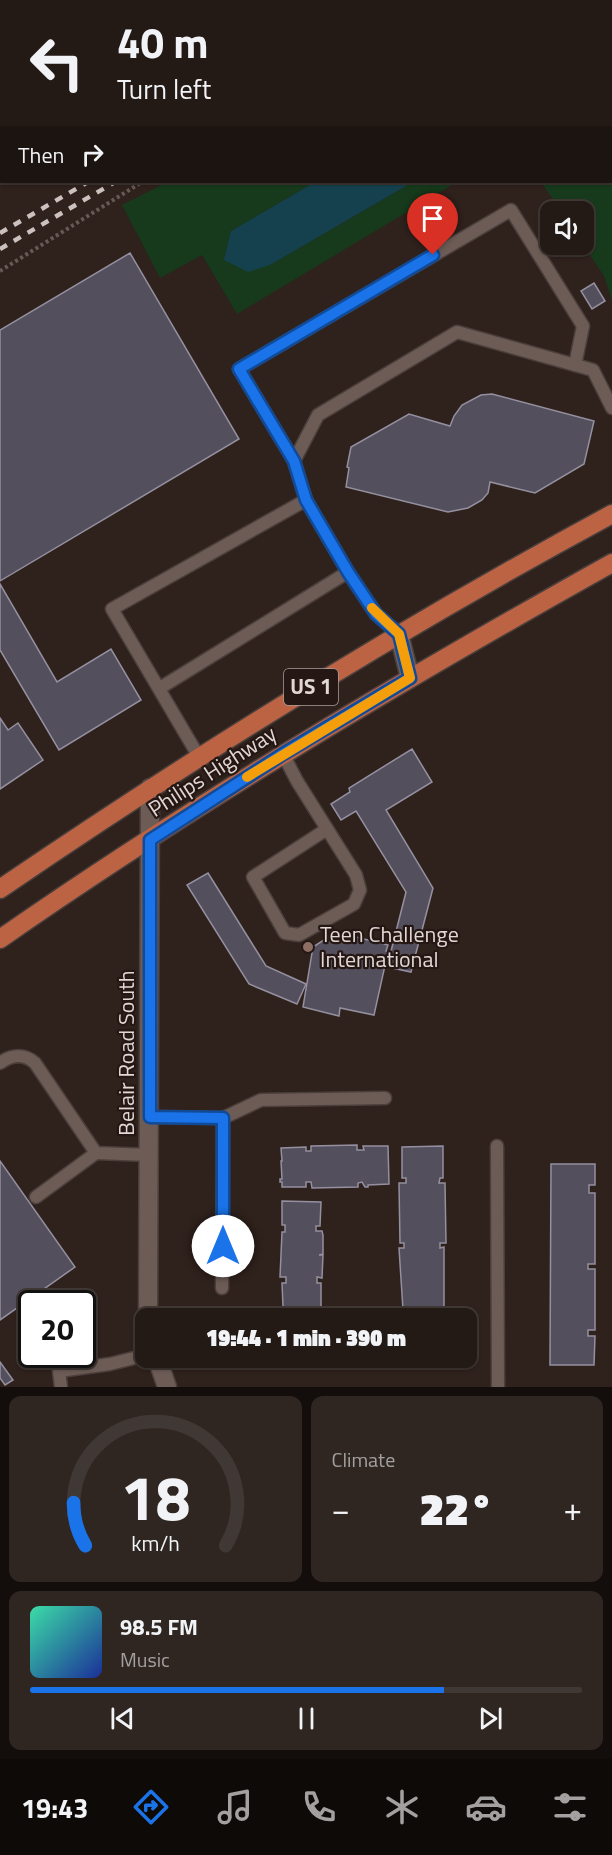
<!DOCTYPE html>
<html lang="en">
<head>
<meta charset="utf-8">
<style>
  body { margin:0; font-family:"Titillium Web",sans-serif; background:#2f2622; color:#f1f3f6; height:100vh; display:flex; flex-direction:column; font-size:22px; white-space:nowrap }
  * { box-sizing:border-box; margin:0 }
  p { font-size:20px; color:#a3a0a0 }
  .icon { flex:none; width:33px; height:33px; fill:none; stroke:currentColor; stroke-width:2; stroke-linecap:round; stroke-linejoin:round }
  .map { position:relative; height:1387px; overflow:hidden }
  .panel { display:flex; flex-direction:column; gap:9px; padding:9px; background:#130e0c; flex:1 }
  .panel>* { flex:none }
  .hud { position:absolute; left:0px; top:0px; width:612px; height:183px; box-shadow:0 2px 4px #0004,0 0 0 2px #403834; background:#231915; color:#f1f3f6; overflow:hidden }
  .controls { position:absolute; left:540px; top:201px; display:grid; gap:12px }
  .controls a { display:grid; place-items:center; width:54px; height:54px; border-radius:12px; background:#231915; box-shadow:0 2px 4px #0004,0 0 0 2px #403834; font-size:30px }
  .speed { position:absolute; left:18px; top:1290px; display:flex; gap:12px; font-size:30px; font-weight:700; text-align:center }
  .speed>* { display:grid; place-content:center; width:78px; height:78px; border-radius:50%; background:#231915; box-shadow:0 2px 4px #0004,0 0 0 2px #403834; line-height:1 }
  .speed .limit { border:3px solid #111; border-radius:9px; background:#fff; color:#111 }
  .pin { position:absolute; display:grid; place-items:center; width:51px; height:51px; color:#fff; margin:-62px -26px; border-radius:50% 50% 50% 0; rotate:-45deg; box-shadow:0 0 6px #0007 }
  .pin .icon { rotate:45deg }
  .me { position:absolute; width:66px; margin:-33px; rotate:0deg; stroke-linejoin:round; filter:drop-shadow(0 0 4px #0008) }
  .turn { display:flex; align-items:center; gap:21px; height:126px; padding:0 18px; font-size:27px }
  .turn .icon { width:78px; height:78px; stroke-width:2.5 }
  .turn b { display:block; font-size:42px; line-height:51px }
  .then { display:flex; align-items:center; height:57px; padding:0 18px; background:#0003; gap:12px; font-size:22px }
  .big { font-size:45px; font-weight:800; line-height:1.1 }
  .panel .card { flex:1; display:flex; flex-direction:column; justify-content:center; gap:9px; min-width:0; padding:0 21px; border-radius:12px; background:#2f2622 }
  .panel .dial { align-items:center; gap:0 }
  .dial svg { height:156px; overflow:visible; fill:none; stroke:#403834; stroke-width:7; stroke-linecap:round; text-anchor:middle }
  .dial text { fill:#f1f3f6; stroke:none }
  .song { display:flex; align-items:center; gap:18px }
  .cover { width:72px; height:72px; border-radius:9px; background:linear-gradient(135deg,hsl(160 70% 55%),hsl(230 70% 35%)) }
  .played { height:6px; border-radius:3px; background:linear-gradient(90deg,#1a73e8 75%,#403834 75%) }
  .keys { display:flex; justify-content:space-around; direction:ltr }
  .heat { display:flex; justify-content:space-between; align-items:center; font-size:33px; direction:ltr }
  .panel .tiles { flex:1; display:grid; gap:9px; grid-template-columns:1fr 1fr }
  .card:last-child { grid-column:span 2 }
  .trip { position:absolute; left:135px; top:1308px; width:342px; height:60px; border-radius:12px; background:#231915; box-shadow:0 2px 4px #0004,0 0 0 2px #403834; font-weight:800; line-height:60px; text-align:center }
  .tab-bar { display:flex; height:96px; justify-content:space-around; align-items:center; background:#0e0a08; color:#a3a0a0 }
  .tab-bar .icon { width:42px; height:42px }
  .tab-bar .on { color:#1a73e8 }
  .tab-bar b { font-size:27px; color:#f1f3f6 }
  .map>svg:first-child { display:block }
  .green { fill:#163a1b }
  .water { fill:#15414e }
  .building { fill:#534f5d; stroke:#9490a0; stroke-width:1.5 }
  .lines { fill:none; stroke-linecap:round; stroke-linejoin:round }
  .lane-casing { stroke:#4b3f3c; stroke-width:15 }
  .street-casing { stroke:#4b3f3c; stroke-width:21 }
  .primary-casing { stroke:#4b3f3c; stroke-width:21 }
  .path { stroke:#675a56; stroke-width:4; stroke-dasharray:3 3; stroke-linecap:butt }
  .lane { stroke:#6d5c56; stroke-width:12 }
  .street { stroke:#6d5c56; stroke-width:18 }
  .primary { stroke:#bc6344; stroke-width:18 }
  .rail { stroke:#cbc1be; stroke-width:4.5; stroke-dasharray:8 8; stroke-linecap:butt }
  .route-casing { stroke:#114b97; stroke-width:15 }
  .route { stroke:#1a73e8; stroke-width:10 }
  .slow { stroke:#f59e0b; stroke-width:10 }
  .education-dot { fill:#8d6e63; stroke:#251713; stroke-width:2 }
  .labels { text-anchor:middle; stroke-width:4.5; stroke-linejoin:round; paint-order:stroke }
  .shield { fill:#251713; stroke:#a99d9a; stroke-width:1.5 }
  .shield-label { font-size:21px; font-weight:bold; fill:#e1d7d4 }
  .street-label { font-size:22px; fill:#e1d7d4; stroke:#251713 }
  .poi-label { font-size:22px; fill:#e1d7d4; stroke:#251713; text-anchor:start }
</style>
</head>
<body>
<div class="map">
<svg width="612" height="1387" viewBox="0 0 612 1387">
  <rect width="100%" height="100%" fill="#2f211c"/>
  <g class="green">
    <path d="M504 0H612V300L604 276 583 245 584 212 561 211 541 182H610V2L502 1Z"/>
    <path d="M167 182H315L231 231 270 265 413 182H457L237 314 202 255 160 278 122 205Z"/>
  </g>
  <path class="water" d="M315 182H413L270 265 248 272 224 260 231 231Z"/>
  <g class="building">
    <path d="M130 253 239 439 0 581V330Z"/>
    <path d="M594 283 605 301 592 309 581 291Z"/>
    <path d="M492 394 594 421 584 464 535 493 490 482 488 493 482 500 468 508 448 512 346 487 349 468 347 467 351 447 409 414 450 426 454 416 462 405 481 395Z"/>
    <path d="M0 584 57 682 111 649 141 700 59 750 0 650Z"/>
    <path d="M0 718 8 730 18 723 43 760 0 789Z"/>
    <path d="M412 749 432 782 386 810 433 888 411 972 387 967 406 892 356 811 341 820 331 804 350 792 349 788Z"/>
    <path d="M208 873 266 966 306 984 297 1004 249 984 187 885Z"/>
    <path d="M336 932 388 945 386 951 388 952 374 1015 340 1008 339 1016 303 1007 313 947Z"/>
    <path d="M357 1145V1150H364L363 1146H388L389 1184 368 1185V1187H365L362 1182 358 1183V1187L312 1188 311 1182H306V1187H282V1182H280V1179H282L281 1161H282L281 1148 306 1147V1151H311V1146Z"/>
    <path d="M443 1146V1178H440L439 1183H445L446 1243H440V1248L444 1247V1310H403L399 1248H404V1243H400L399 1183H406V1178H402V1147Z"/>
    <path d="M0 1161 75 1267 0 1320Z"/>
    <path d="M551 1164H595V1185H589V1193H595V1264H588V1269H595V1330H588V1336H595L594 1365H550Z"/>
    <path d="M282 1201 321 1202 320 1226H316V1231H322L323 1235V1254L319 1255H323L322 1278 317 1277V1283H321V1308L283 1307 282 1283H286V1277H280L282 1232H285V1225H282Z"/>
    <rect x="247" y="1358" width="29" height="6"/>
    <path d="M283 1358H343L344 1366 283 1367Z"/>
    <path d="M345 1358H378V1367L347 1368 349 1360H345Z"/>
    <rect x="383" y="1358" width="26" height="9"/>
    <rect x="415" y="1358" width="32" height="5"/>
    <path d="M0 1362 13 1380 5 1385 0 1378Z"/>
  </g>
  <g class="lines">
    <defs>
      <g id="lane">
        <path d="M294 461 239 369 511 210 583 326 575 365"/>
        <path d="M399 634 376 614 348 572 306 500 294 461 318 415 457 332 593 370 612 408"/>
        <path d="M160 688 348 572"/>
        <path d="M283 754 297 781 356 875 360 890 354 904 299 935 285 933 253 877 327 829"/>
        <path d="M199 757 112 609 306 500"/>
        <path d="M0 1063C11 1055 24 1053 35 1063L96 1153 150 1155"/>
        <path d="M150 1117 223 1118 261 1100 385 1098"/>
        <path d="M497 1146 498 1387"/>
        <path d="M36 1197 96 1153"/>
        <path d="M222 1288 223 1118"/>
        <path d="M61 1387 59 1371 110 1364 146 1355"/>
      </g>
      <g id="street">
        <path d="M37 2 38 0"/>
        <path d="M0 31 2 30"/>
        <path d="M399 634 410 678"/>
        <path d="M148 1318 150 788"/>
        <path d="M157 1358 167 1387"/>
      </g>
      <g id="primary">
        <path d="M0 889C198 754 401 628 612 514"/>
        <path d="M0 939C197 802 403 680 612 563"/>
      </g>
    </defs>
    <use href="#lane" class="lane-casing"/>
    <use href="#street" class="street-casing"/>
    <use href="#primary" class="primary-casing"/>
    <g class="path">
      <path d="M461 2 463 0"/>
      <path d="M0 271 142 182"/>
    </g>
    <use href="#lane" class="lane"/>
    <use href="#street" class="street"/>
    <use href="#primary" class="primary"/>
    <g class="rail">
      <path d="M395 2 397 0"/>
      <path d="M422 2 424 0"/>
      <path d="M0 233 88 182"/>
      <path d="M0 249 115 182"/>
    </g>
  </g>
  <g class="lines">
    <defs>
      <path id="route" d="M223 1246V1118L150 1117V840L283 754 410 678 399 634 376 614 348 572 306 500 294 461 239 369 433 255"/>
    </defs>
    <use href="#route" class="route-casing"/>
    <use href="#route" class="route"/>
    <path class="slow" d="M247 777 410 678 399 634 372 608"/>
  </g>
  <circle class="education-dot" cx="308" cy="947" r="6"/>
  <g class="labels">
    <rect class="shield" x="284" y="669" width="54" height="36" rx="4.5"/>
    <g class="shield-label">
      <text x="311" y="694">US 1</text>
    </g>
    <g class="street-label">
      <text transform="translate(212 771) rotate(-33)" y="8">Philips Highway</text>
      <text transform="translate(126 1053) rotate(-90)" y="8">Belair Road South</text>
    </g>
    <g class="poi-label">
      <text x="320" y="942">Teen Challenge<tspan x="320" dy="25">International</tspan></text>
    </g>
  </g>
</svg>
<div class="controls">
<a><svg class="icon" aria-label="sound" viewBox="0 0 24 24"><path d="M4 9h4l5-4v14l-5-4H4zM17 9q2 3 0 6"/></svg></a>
</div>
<div class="speed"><div class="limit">20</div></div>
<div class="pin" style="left:433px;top:255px;background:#d93025"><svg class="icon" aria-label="arrive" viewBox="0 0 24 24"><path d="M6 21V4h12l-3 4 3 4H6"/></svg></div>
<svg class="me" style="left:223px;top:1246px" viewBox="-20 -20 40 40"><circle r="19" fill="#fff"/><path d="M0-13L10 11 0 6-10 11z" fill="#1a73e8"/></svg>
<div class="trip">19:44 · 1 min · 390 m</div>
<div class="hud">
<div class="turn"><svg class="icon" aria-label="left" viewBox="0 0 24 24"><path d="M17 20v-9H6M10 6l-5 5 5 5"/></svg><div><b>40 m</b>Turn left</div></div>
<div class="then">Then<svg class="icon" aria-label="right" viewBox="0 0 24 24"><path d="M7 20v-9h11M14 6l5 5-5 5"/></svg></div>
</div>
</div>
<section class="panel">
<div class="tiles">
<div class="card dial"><svg viewBox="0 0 100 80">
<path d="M14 69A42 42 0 1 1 86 69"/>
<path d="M14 69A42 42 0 0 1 8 47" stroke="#1a73e8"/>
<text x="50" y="56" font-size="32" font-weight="700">18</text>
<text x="50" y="72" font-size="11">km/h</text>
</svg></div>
<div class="card"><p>Climate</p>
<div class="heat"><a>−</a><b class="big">22°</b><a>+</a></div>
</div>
<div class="card">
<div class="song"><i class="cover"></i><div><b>98.5 FM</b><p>Music</p></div></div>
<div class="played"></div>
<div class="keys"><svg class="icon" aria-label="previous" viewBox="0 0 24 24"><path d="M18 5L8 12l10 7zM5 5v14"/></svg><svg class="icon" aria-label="pause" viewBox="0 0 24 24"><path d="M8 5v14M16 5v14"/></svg><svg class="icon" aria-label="next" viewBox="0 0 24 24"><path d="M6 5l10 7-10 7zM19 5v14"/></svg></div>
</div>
</div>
</section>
<nav class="tab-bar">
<b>19:43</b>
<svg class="icon on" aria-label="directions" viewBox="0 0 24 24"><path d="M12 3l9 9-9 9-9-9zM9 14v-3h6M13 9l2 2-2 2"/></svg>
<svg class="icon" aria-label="music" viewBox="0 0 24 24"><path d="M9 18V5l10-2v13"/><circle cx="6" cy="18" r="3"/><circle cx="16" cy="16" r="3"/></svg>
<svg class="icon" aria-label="phone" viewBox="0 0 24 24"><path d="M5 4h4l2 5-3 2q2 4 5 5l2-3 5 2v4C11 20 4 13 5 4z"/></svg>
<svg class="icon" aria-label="climate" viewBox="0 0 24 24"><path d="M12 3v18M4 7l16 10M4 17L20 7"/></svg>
<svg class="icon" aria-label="car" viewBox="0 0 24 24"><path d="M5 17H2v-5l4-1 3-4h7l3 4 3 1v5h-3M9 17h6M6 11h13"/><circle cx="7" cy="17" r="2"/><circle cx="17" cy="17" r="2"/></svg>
<svg class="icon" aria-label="filters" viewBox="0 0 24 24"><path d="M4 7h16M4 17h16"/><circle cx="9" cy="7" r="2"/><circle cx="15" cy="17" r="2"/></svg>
</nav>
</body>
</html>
